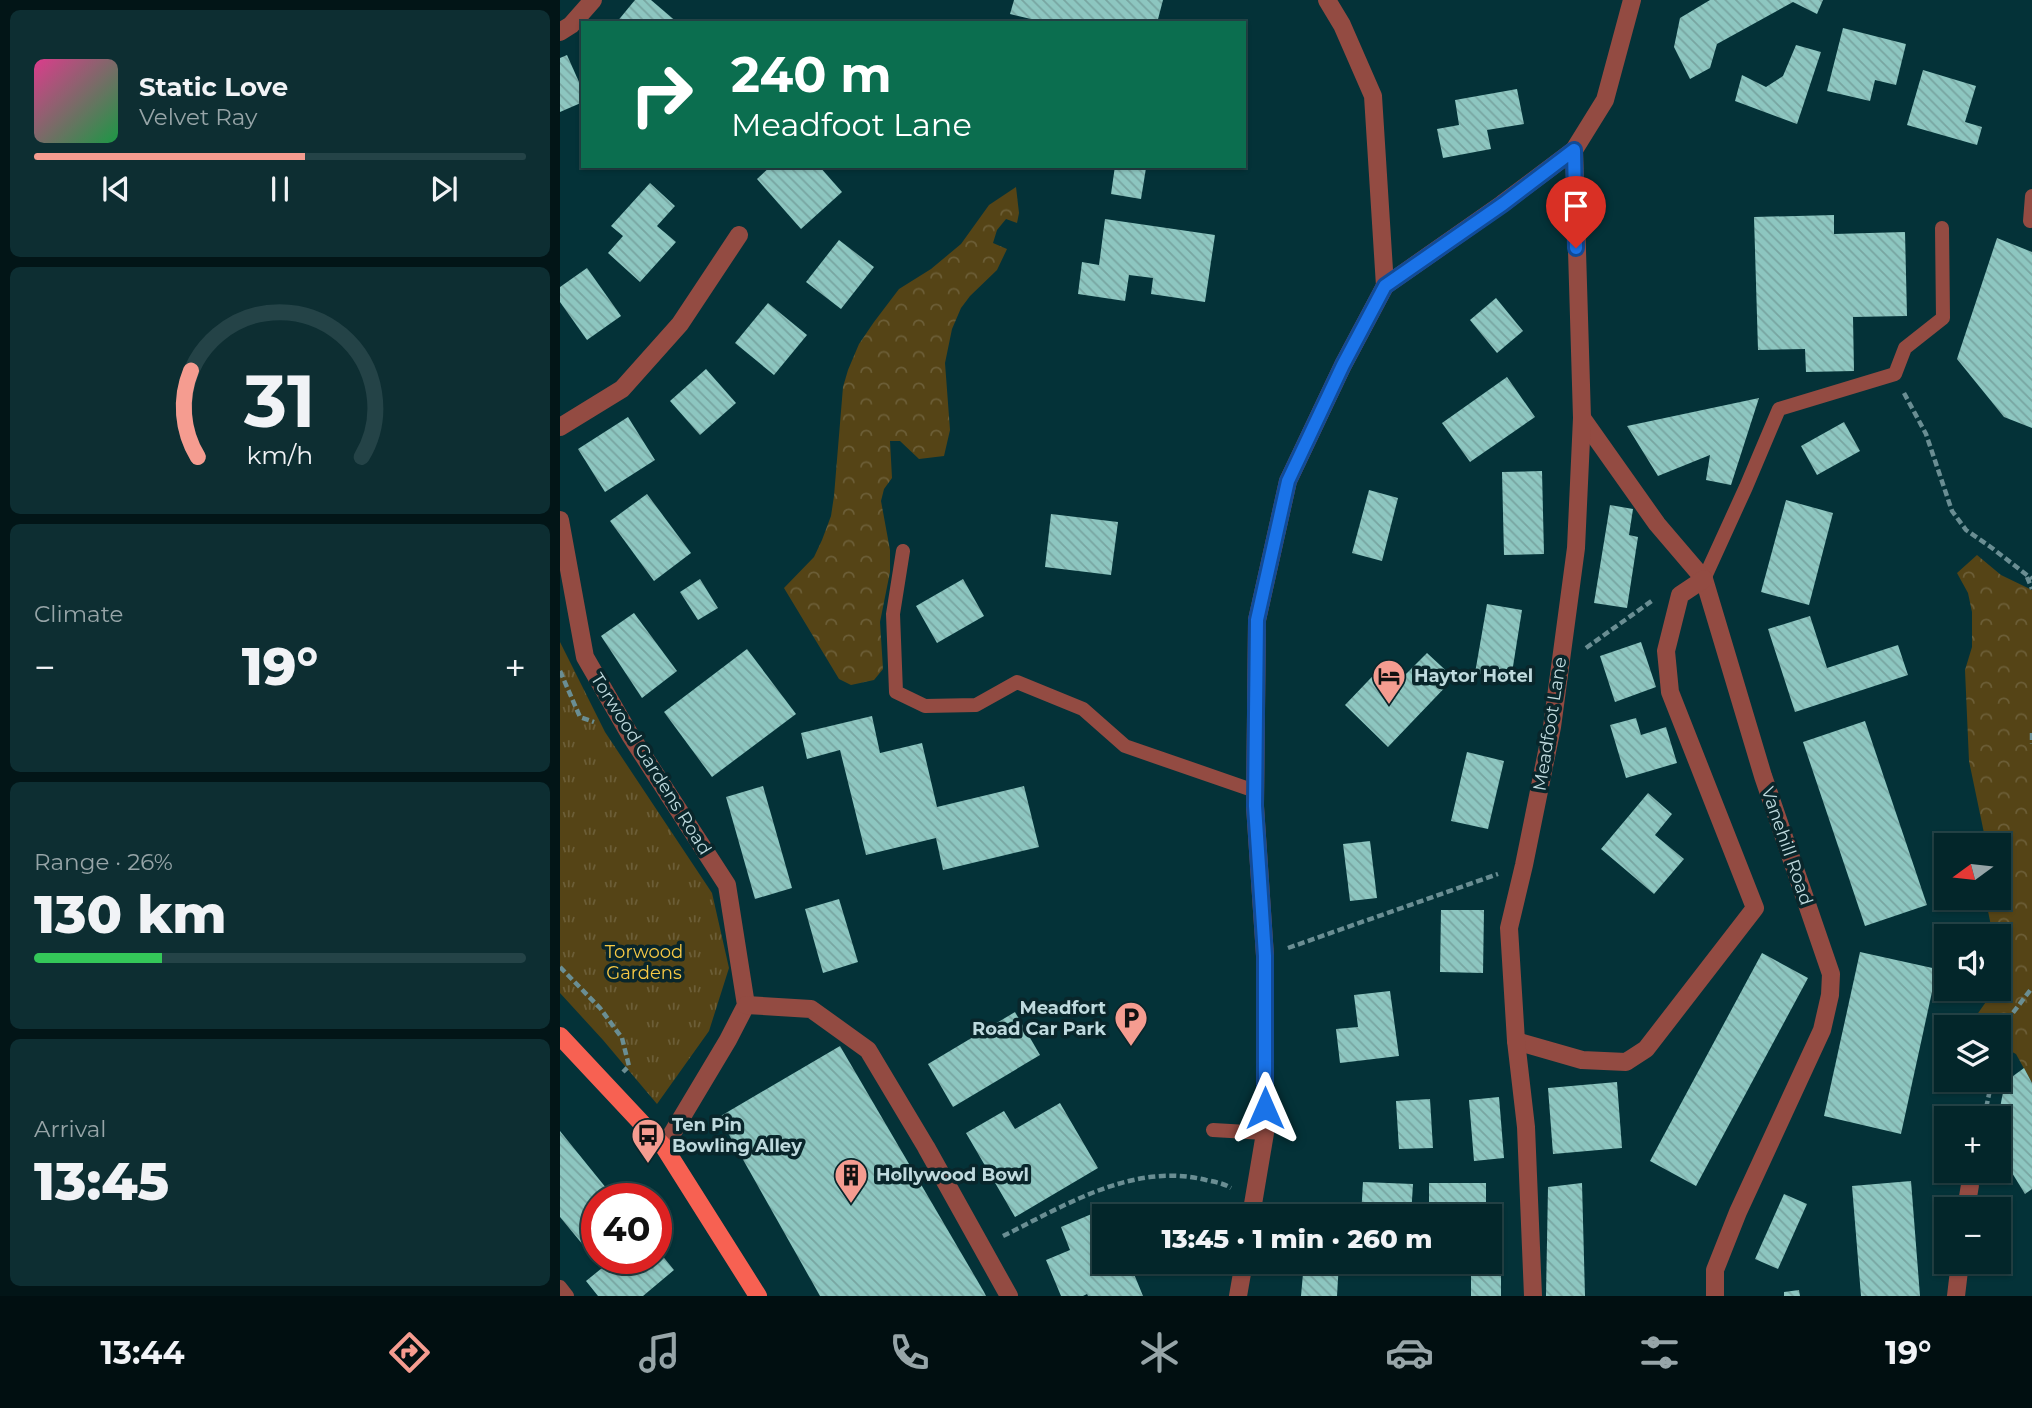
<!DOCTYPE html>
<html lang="en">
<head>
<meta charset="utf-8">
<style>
  body { margin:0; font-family:Montserrat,sans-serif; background:#0d2e32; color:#f1f3f6; height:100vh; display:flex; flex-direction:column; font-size:26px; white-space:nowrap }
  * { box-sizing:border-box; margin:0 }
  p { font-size:23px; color:#97a5a8 }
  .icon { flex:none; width:38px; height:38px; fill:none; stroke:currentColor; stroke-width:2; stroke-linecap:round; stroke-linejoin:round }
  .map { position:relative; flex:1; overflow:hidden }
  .panel { display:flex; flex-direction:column; gap:10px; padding:10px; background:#021517; width:560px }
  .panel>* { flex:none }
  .hud { position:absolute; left:21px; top:21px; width:665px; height:147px; border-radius:0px; box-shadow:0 2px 5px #0004,0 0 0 2px #244347; background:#0b6e4f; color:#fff; overflow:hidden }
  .needle { width:46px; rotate:255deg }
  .tools { position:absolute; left:1374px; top:833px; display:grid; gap:14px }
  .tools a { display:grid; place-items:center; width:77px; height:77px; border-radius:0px; background:#03262a; box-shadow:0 2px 5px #0004,0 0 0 2px #244347; font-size:35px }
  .speed { position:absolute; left:21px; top:1183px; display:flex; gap:14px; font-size:35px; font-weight:700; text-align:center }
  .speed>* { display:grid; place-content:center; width:91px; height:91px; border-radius:50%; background:#03262a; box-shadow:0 2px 5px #0004,0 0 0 2px #244347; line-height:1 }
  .speed .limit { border:10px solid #d22; background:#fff; color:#111 }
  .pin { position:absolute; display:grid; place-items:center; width:60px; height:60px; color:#fff; margin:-72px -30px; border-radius:50% 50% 50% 0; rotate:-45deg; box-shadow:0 0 7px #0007 }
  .pin .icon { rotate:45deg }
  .me { position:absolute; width:77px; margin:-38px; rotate:0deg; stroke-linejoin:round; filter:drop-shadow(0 0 5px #0008) }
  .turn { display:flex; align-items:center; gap:24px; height:147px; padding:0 35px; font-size:32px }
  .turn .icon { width:91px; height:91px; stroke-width:2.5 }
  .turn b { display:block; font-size:49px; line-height:60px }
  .big { font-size:52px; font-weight:800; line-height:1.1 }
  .panel .tile { flex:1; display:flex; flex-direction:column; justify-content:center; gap:10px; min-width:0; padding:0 24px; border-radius:10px; background:#0d2e32 }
  .panel .dial { align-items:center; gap:0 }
  .dial svg { height:182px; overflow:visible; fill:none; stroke:#244347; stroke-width:7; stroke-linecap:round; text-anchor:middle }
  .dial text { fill:#f1f3f6; stroke:none }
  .song { display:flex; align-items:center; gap:21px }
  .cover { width:84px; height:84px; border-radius:10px; background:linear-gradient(135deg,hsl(330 70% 55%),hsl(140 70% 35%)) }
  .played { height:7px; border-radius:4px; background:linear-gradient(90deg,#f59c90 55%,#244347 55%) }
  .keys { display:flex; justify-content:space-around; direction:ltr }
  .heat { display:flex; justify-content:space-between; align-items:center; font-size:38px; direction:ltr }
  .charge { height:10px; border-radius:5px; background:linear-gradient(90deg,#34c759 26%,#244347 0) }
  .trip { position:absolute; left:532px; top:1204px; width:410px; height:70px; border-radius:0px; background:#03262a; box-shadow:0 2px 5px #0004,0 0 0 2px #244347; font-weight:800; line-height:70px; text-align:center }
  .tabs { display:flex; height:112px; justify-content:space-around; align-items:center; background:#010f11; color:#97a5a8 }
  .tabs .icon { width:49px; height:49px }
  .tabs .on { color:#f59c90 }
  .tabs b { font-size:32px; color:#f1f3f6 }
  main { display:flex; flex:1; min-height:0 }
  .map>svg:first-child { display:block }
  .forest { fill:url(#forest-crowns) }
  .park { fill:url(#park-tufts) }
  .building { fill:url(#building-back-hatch) }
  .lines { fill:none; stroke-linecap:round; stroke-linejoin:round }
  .path { stroke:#6a8e93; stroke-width:4.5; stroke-dasharray:7 3.5; stroke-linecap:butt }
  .service { stroke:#934b42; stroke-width:14 }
  .minor { stroke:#934b42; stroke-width:18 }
  .tertiary { stroke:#934b42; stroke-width:18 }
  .primary { stroke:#f76152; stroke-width:18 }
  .route-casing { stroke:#114b97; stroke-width:18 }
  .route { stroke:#1a73e8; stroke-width:12 }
  .labels { text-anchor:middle; stroke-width:7; stroke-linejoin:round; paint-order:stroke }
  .poi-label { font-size:18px; font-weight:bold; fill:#bfdade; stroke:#09262b; text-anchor:start }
  .street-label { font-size:18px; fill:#bfdade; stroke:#09262b }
  .park-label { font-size:18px; fill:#f7c945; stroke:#09262b }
</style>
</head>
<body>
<main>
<section class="panel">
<div class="tile">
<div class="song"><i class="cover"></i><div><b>Static Love</b><p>Velvet Ray</p></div></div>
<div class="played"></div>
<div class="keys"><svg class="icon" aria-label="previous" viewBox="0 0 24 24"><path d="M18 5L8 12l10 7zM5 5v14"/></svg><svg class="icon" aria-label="pause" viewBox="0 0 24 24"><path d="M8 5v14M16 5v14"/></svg><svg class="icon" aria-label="next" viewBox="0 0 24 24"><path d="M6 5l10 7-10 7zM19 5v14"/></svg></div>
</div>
<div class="tile dial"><svg viewBox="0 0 100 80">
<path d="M14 69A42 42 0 1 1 86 69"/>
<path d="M14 69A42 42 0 0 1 11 31" stroke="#f59c90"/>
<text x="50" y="56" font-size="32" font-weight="700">31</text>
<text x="50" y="72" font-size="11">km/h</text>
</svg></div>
<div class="tile"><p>Climate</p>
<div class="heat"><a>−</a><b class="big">19°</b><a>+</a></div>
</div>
<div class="tile"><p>Range · 26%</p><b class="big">130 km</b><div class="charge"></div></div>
<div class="tile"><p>Arrival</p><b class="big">13:45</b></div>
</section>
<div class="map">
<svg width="1472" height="1296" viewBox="0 0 1472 1296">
  <defs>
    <pattern id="forest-crowns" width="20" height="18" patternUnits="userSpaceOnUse" patternTransform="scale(1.75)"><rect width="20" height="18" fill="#554416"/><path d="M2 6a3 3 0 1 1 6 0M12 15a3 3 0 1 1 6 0" fill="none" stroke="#6c5e37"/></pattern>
    <pattern id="park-tufts" width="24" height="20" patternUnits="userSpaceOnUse" patternTransform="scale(1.75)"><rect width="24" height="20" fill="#554416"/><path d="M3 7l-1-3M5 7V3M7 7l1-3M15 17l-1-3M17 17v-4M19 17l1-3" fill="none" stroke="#6c5e37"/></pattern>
    <pattern id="building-back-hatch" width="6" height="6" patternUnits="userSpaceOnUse" patternTransform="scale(1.75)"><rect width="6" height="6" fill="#8dc6c0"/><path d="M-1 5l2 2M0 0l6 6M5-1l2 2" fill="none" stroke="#78a5a1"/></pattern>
  </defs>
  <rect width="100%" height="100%" fill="#043238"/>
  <g class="forest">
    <path d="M456 187 459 213 457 223 446 219 437 230 433 243 447 249 437 270 410 296 401 308 392 329 385 363 390 430 384 456 359 459 340 441H330L332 478 324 489 321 501 330 550V572L320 622 323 669 314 680 291 685 279 679 224 588 254 557 262 540 271 516 274 496 283 387 288 370 299 344 314 322 339 289 371 269 401 244 429 205Z"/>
    <path d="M1417 555 1441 575 1472 590V1083L1456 1054 1439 1045 1438 1027 1409 1026 1435 989H1438V936H1433L1428 911V898H1438V845H1429L1424 833 1409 761 1405 670 1412 647V612L1408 593 1397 573Z"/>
  </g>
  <path class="park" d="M0 642 45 732 152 893 169 968 149 1031 97 1104 43 1040 0 993Z"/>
  <g class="building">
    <path d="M75 0H91L118 23H56Z"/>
    <path d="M454 0H603L597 23H470L471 19 450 14Z"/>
    <path d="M1150 0H1263L1257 14 1233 2 1157 44 1150 68 1130 79 1114 47 1120 18Z"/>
    <path d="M1283 28 1346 44 1336 85 1315 80 1310 101 1267 91Z"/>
    <path d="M1236 45 1261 52 1237 124 1175 101 1182 75 1206 87 1223 76Z"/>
    <path d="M7 55 23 91V102L0 112V58Z"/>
    <path d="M1363 70 1416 86 1405 122 1422 127 1417 145 1347 125Z"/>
    <path d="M957 89 964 124 927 130 931 149 883 158 877 129 899 125 895 100Z"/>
    <path d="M211 166H259L282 192 241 229 197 179Z"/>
    <path d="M555 166 586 168 581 199 551 194Z"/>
    <path d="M90 183 115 206 97 226 116 242 80 282 48 253 63 236 51 226Z"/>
    <path d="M1274 215V234L1345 232 1347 316 1293 317 1294 371 1246 372 1245 349 1198 350 1194 217Z"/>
    <path d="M545 219 655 235 645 302 591 294 593 278 569 275 565 301 518 294 522 262 539 265Z"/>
    <path d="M1437 238 1472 252V428L1444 417 1397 359Z"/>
    <path d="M279 240 314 267 281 309 246 282Z"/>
    <path d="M27 268 61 316 27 340 0 302V287Z"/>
    <path d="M936 298 963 331 937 353 910 320Z"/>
    <path d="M208 303 247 335 214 375 175 343Z"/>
    <path d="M146 369 176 403 140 435 110 401Z"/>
    <path d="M947 377 975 417 910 462 882 423Z"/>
    <path d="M1199 398 1171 485 1146 480 1150 455 1098 476 1067 426Z"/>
    <path d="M68 417 95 460 45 492 18 449Z"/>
    <path d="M1284 422 1300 451 1257 475 1241 446Z"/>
    <path d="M982 471 984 554 944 555 942 472Z"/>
    <path d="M809 490 838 498 822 561 792 553Z"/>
    <path d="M87 494 131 553 94 581 50 521Z"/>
    <path d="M1226 500 1273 513 1249 605 1201 592Z"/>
    <path d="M1050 505 1073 509 1069 535 1078 537 1067 608 1034 603Z"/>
    <path d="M491 514 558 522 551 575 485 567Z"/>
    <path d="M140 579 158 608 138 620 120 592Z"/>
    <path d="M403 579 424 616 377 643 356 606Z"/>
    <path d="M927 604 962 610 951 679 915 673Z"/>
    <path d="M74 613 117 671 82 698 41 636Z"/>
    <path d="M1250 616 1267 668 1338 645 1348 675 1235 712 1208 629Z"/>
    <path d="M1081 642 1096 687 1055 702 1040 656Z"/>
    <path d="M187 649 236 714 152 777 104 712Z"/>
    <path d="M867 653 894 678 828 747 785 705 829 659 846 674Z"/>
    <path d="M312 716 320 753 362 743 377 807 464 786 479 847 383 870 376 838 306 855 280 750 247 759 241 733Z"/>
    <path d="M1076 718 1081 735 1106 727 1117 763 1066 778 1050 725Z"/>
    <path d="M1305 721 1367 905 1305 926 1243 742Z"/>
    <path d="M907 752 944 761 928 829 891 821Z"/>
    <path d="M203 786 232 888 195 899 166 797Z"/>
    <path d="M1088 793 1112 814 1095 835 1124 859 1094 894 1041 849Z"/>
    <path d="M810 841 817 898 790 901 783 844Z"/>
    <path d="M279 899 298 962 263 973 245 909Z"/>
    <path d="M881 910H924L923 973 880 972Z"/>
    <path d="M1300 952 1377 969 1341 1134 1264 1116Z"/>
    <path d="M1202 953 1248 978 1136 1186 1090 1161Z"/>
    <path d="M830 991 839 1056 780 1063 776 1029 798 1027 794 995Z"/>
    <path d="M455 1012 480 1055 393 1107 368 1064Z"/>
    <path d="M280 1046 424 1292 426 1296H260L159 1117Z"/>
    <path d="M1464 1068 1472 1083V1189L1465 1194 1438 1150V1118L1445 1082Z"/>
    <path d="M1057 1082 1062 1148 993 1154 988 1088Z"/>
    <path d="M939 1097 944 1158 914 1161 909 1100Z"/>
    <path d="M870 1099 873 1148 839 1149 836 1101Z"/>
    <path d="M500 1103 538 1168 455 1217 406 1133 444 1111 455 1129Z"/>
    <path d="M0 1131 55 1199H37V1258H96V1248L114 1270 83 1296H38L26 1281 42 1268 0 1217Z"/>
    <path d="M1351 1181 1360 1296H1301L1292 1186Z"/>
    <path d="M803 1182 853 1184 851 1216H801Z"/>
    <rect x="869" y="1183" width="57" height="33"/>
    <path d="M1022 1183 1025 1296H986L988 1187Z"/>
    <path d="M1224 1194 1247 1204 1218 1269 1195 1259Z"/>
    <path d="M541 1210 544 1218V1262H603L574 1274 583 1296H528L527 1294 523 1296H501L486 1260 510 1250 501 1227Z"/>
    <path d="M929 1254H941V1296H911V1262H929Z"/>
    <path d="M744 1262H779L777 1296H741Z"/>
    <path d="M1239 1290 1240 1296H1224V1292Z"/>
  </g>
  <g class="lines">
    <g class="path">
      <path d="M1344 393 1366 434 1392 511 1406 530 1432 548 1472 579"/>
      <path d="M1467 577 1472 589"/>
      <path d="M1026 648 1093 600"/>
      <path d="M0 671 20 717 34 722"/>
      <path d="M1472 733V744"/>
      <path d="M728 948 938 874"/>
      <path d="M0 967 40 1008 62 1038 69 1066 63 1072"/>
      <path d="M1438 1051 1445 1023 1472 988"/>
      <path d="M1424 1118 1432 1080"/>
      <path d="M443 1236C506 1205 573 1162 646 1180 655 1182 663 1183 671 1188"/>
    </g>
    <g class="service">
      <path d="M1470 221 1472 196"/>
      <path d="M343 551 333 614 336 692 365 706 416 705 457 682 523 709 565 746 695 791"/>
      <path d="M1144 579 1186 487 1219 409 1335 374 1345 348 1383 318 1382 228"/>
      <path d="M653 1130 705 1133"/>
      <path d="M0 1287 7 1296"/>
    </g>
    <g class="minor">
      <path d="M767 0 782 25 813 96 825 286"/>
      <path d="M0 32 11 25 33 0"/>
      <path d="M1022 418 1097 524 1144 579 1203 776 1271 974 1270 995 1262 1030 1178 1212 1155 1270V1296"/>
      <path d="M0 427 62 389 120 324 179 235"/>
      <path d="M0 520 25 657 70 735 167 885 186 1005 168 1040 104 1147"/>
      <path d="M186 1005 251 1009 308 1050 366 1147 449 1296"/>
      <path d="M956 1041 1022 1060 1066 1062 1086 1049 1195 908 1110 692 1106 651 1120 595 1144 579"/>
      <path d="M1406 1209 1410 1185"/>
      <path d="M973 1296 966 1127 956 1041 949 928 964 865 992 727 1016 548 1022 418 1014 150"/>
      <path d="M1396 1296 1400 1262"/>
    </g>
    <g class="tertiary">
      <path d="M691 1216 705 1133V956L695 806 697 620 728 481 783 365 825 286 942 204 1014 150 1045 100 1072 0"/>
      <path d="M678 1296 684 1262"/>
    </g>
    <path class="primary" d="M0 1036 104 1147 198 1296"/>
  </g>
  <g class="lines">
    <defs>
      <path id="route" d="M705 1108V956L695 806 697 620 728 481 783 365 825 286 943 204 1014 150 1016 248"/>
    </defs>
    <use href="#route" class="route-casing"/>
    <use href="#route" class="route"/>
  </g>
  <defs>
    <symbol id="hotel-pin" viewBox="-11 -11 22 30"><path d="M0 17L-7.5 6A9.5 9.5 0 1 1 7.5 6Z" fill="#f59c90" stroke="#09262b"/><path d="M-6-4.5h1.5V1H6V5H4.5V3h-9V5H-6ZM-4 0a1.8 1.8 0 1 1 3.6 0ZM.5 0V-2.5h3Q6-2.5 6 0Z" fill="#111"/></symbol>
    <symbol id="parking-pin" viewBox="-11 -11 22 30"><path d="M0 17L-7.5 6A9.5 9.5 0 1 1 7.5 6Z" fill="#f59c90" stroke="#09262b"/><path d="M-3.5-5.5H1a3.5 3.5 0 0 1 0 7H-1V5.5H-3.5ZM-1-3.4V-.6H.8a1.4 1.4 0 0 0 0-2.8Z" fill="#111"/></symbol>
    <symbol id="bus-pin" viewBox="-11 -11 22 30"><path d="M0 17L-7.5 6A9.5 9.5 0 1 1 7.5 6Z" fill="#f59c90" stroke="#09262b"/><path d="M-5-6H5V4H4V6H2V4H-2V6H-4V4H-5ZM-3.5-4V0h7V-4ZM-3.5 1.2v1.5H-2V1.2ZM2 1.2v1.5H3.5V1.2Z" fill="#111"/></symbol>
    <symbol id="building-pin" viewBox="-11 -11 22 30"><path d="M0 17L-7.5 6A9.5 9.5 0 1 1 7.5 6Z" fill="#f59c90" stroke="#09262b"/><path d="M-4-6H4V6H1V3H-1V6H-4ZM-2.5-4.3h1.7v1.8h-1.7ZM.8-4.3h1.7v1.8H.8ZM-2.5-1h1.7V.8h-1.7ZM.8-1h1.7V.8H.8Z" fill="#111"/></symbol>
  </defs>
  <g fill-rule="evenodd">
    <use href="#hotel-pin" x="810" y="657" width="38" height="52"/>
    <use href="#parking-pin" x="552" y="999" width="38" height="52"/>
    <use href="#bus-pin" x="69" y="1116" width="38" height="52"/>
    <use href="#building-pin" x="272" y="1156" width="38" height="52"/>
  </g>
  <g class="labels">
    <g class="poi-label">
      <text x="854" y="682">Haytor Hotel</text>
      <text x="546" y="1014" text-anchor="end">Meadfort<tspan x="546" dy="21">Road Car Park</tspan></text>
      <text x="112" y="1131">Ten Pin<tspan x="112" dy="21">Bowling Alley</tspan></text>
      <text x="316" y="1181">Hollywood Bowl</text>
    </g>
    <g class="street-label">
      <text transform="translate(990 724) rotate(-81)" y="6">Meadfoot Lane</text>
      <text transform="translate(91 764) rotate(58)" y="6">Torwood Gardens Road</text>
      <text transform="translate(1227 846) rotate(71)" y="6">Vanehill Road</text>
    </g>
    <g class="park-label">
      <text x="84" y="958">Torwood<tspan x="84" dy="21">Gardens</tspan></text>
    </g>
  </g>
</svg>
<div class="tools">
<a><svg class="needle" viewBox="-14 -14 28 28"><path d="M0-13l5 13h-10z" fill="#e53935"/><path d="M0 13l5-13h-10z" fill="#97a5a8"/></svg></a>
<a><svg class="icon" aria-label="sound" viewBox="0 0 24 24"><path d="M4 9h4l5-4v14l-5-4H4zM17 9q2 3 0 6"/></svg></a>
<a><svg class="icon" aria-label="layers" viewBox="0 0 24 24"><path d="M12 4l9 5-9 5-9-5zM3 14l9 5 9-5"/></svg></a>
<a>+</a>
<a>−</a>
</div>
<div class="speed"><div class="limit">40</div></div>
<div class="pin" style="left:1016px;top:248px;background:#d93025"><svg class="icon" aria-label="arrive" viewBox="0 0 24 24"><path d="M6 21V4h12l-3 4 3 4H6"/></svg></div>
<svg class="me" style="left:705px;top:1108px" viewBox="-20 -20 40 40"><path d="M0-17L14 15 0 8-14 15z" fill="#1a73e8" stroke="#fff" stroke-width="4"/></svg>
<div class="trip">13:45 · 1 min · 260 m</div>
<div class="hud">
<div class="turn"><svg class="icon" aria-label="right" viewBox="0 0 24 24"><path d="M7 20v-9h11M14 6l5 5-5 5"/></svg><div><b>240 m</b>Meadfoot Lane</div></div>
</div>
</div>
</main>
<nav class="tabs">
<b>13:44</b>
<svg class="icon on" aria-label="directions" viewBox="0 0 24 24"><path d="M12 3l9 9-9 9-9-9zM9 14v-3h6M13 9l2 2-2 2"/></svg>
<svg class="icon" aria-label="music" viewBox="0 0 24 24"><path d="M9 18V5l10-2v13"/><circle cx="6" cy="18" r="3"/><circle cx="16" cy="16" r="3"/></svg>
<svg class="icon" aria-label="phone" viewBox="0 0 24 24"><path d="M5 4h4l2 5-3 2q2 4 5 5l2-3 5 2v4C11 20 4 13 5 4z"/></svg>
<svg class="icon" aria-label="climate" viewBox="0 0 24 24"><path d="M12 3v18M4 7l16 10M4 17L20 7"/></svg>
<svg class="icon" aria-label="car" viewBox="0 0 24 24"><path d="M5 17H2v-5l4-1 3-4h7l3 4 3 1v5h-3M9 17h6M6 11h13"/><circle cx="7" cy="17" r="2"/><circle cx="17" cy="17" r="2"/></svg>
<svg class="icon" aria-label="filters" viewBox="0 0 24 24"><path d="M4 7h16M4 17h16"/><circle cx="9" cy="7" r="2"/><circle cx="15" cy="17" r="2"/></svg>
<b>19°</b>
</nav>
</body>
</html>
